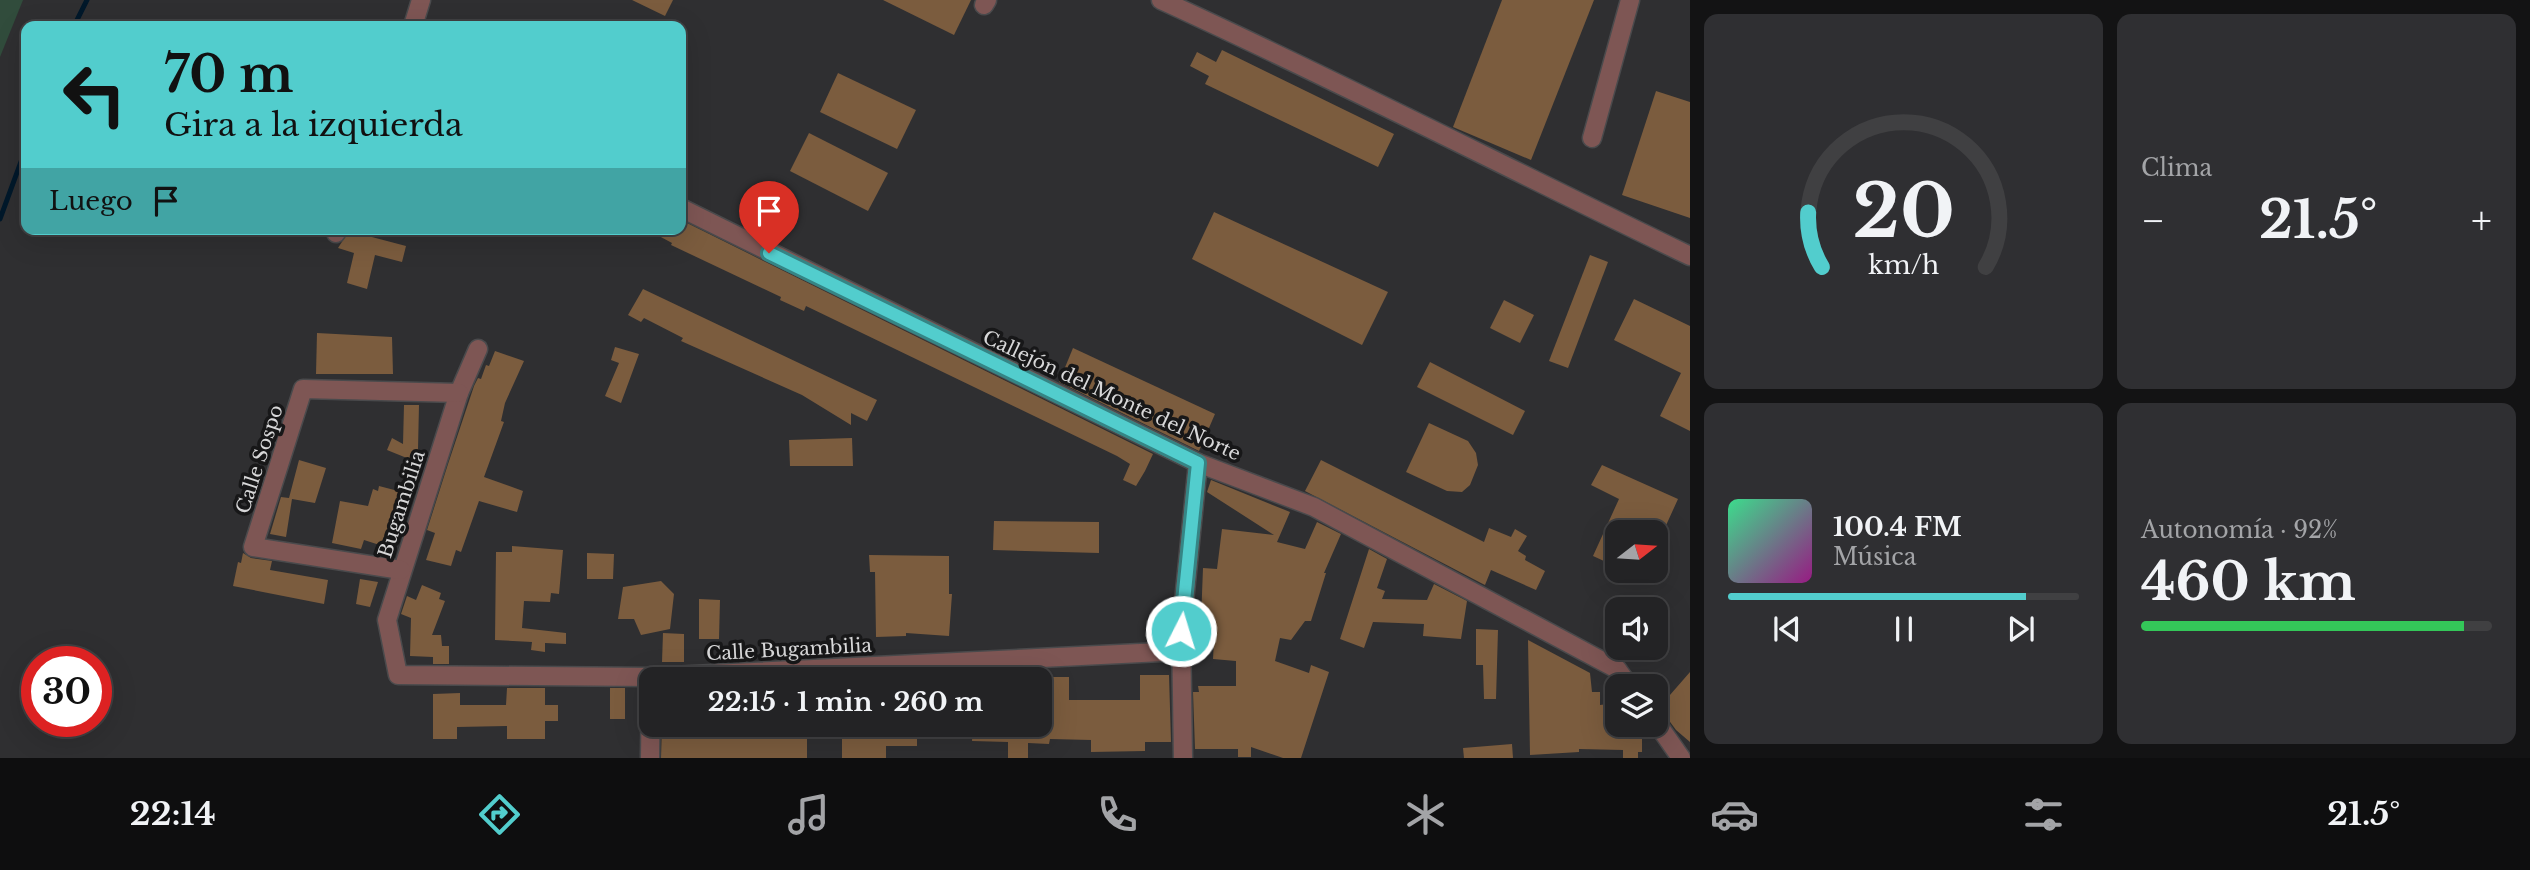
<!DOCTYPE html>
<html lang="es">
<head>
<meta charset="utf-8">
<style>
  body { margin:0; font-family:"Libre Baskerville",serif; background:#2f2f32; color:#f1f3f6; height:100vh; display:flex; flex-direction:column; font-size:26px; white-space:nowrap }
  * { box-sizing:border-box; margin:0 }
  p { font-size:23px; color:#a3a4a7 }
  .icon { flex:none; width:38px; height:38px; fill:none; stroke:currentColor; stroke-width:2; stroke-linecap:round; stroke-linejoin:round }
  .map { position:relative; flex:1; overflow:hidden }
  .details { display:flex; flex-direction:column; gap:14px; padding:14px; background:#131314; width:840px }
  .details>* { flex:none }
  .hud { position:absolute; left:21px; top:21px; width:665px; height:214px; border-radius:14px; box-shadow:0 7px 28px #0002,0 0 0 2px #404042; background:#52cdcd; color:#111; overflow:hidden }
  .needle { width:46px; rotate:73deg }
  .fabs { position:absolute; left:1605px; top:520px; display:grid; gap:14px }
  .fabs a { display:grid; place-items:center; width:63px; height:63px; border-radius:14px; background:#232325; box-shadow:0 7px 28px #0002,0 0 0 2px #404042; font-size:35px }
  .speed { position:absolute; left:21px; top:646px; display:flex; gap:14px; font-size:35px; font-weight:700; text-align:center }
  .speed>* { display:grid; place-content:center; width:91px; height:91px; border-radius:50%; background:#232325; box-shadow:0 7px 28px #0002,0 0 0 2px #404042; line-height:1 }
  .speed .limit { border:10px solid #d22; background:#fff; color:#111 }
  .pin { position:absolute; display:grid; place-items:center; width:60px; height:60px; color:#fff; margin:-72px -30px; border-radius:50% 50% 50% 0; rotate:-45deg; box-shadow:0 0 7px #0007 }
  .pin .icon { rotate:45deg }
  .me { position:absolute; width:77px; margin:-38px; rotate:5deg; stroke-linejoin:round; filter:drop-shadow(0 0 5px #0008) }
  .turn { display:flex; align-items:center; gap:24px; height:147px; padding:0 28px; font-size:32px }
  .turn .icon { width:91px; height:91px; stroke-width:2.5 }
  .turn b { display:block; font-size:49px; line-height:60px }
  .then { display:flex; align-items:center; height:66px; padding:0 28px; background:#0003; gap:14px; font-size:26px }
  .big { font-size:52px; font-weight:700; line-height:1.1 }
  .details .card { flex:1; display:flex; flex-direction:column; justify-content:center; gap:10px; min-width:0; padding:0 24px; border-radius:14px; background:#2f2f32 }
  .details .dial { align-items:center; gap:0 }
  .dial svg { height:182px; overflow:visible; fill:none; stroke:#404042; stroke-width:7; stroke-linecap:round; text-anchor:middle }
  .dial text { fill:#f1f3f6; stroke:none }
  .song { display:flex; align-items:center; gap:21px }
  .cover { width:84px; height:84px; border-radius:10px; background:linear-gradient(135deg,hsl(150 70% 55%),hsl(310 70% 35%)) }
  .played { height:7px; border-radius:4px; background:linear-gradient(90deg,#52cdcd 85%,#404042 85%) }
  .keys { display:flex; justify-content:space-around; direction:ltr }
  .heat { display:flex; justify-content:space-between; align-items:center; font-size:38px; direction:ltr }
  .charge { height:10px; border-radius:5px; background:linear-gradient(90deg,#34c759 92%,#404042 0) }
  .details .tiles { flex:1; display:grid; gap:14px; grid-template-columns:repeat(2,1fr) }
  .trip { position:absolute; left:639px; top:667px; width:413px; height:70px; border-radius:14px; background:#232325; box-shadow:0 7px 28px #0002,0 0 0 2px #404042; font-weight:700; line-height:70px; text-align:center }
  .menu { display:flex; height:112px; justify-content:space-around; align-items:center; background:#0e0e0f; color:#a3a4a7 }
  .menu .icon { width:49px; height:49px }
  .menu .active { color:#52cdcd }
  .menu b { font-size:32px; color:#f1f3f6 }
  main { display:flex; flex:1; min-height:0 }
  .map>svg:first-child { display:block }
  .green { fill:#314c3c }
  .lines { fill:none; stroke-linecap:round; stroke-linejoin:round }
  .stream { stroke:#01182a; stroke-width:5 }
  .building { fill:#7b5c3e }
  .street-casing { stroke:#4a4a4c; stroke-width:21 }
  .street { stroke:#7e5654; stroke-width:18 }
  .route-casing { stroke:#358585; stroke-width:18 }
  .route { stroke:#52cdcd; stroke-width:12 }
  .labels { text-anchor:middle; stroke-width:7; stroke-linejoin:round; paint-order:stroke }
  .street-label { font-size:19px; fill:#d7d7d8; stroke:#171718 }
</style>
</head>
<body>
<main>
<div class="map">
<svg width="1690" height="758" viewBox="0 0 1690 758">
  <rect width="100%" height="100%" fill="#2f2f31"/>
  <path class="green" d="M0 0H23L0 57Z"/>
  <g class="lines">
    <g class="stream">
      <path d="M74 26 87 0"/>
      <path d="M0 219 26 148"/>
    </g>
  </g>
  <g class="building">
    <path d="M632 0H673L665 16Z"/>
    <path d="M883 0H971L954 35Z"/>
    <path d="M1502 0H1594L1531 160 1453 127Z"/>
    <path d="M1222 50 1394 134 1378 167 1205 84 1209 76 1190 66 1197 52 1216 62Z"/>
    <path d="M838 73 916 110 897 149 820 112Z"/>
    <path d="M1656 91 1690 102V218L1622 195Z"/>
    <path d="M809 133 888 173 868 211 790 171Z"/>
    <path d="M1214 212 1388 292 1362 345 1192 259Z"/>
    <path d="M683 221 1153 454 1145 471 1136 486 1123 480 1130 464 1117 456 806 306 804 311 780 300 781 297 671 245 672 243 646 229H681Z"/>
    <path d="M349 231 406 246 402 262 375 255 367 289 347 283 354 253 338 248Z"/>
    <path d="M1590 255 1608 262 1568 368 1549 361Z"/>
    <path d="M643 289 877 400 867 421 851 413V425L802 395 681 341 683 338 644 318 641 322 628 315Z"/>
    <path d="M1634 299 1690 326V431L1660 416 1681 373 1614 340Z"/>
    <path d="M1504 300 1534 315 1520 343 1490 328Z"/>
    <path d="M317 333 392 337 393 374H316Z"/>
    <path d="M615 347 639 354 621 403 605 396 619 363 611 360Z"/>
    <path d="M1073 348 1215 414 1199 451 1059 382Z"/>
    <path d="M495 351 524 361 505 403 501 421 504 422 484 477 523 491 517 512 479 501 461 552 456 550 451 566 426 560 435 533 427 530 448 464 474 386 478 378 481 379 486 365 489 366Z"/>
    <path d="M1430 362 1525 411 1513 435 1417 387Z"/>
    <path d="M404 405H419L418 449 427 456 424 465 387 450 392 438 403 444Z"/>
    <path d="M1429 423 1468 441 1476 453 1478 465 1470 485 1462 492 1447 491 1406 472Z"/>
    <path d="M852 438 853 466H790L789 440Z"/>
    <path d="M299 460 326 468 315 503 292 499 286 537 270 534 281 497 289 498Z"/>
    <path d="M1321 460 1484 542 1489 528 1511 537 1515 529 1527 536 1518 551 1526 556 1525 560 1545 571 1536 590 1491 570 1485 585 1481 583 1305 491Z"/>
    <path d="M1602 465 1678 499 1663 532H1617V567L1593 556 1619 499 1591 485Z"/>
    <path d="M1211 480 1290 512 1277 542 1305 549 1317 522 1341 534 1324 573H1326L1311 621H1305L1291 640 1280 638 1275 661 1309 673 1311 665 1329 672 1301 758H1283L1251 747V757H1238V749H1195L1193 692H1199L1198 686H1236V661L1213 659 1215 621 1201 620 1203 568 1217 569 1222 529 1274 535 1207 492Z"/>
    <path d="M379 486 402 492 389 548 364 540 361 549 332 543 340 501 368 506 373 489 378 491Z"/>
    <path d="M994 521 1099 522V553L993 550Z"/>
    <path d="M512 546 563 550 559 594 551 593 550 602 524 601 522 628 566 633V644L545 643V652L531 650 532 642 495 640 496 552H512Z"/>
    <path d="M1369 549 1387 559 1377 588 1385 591 1382 599 1427 600 1434 584 1467 601 1461 639 1423 636 1424 624 1373 622 1364 648 1340 639Z"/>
    <path d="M243 553 251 558 272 561 270 570 328 580 324 604 233 586 238 562 241 563Z"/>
    <path d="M587 553 614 554 613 579H587Z"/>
    <path d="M869 555 949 556V594H952L949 636 906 633V636L876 637 875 572H870Z"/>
    <path d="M360 579 378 582 370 607 356 604Z"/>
    <path d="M661 581 674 594 670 629 641 635 634 619H618L623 587Z"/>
    <path d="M422 585 441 593 439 599 445 601 432 635H441L442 646H449V664H433V657L410 656 411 618 401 614 407 596 416 600Z"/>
    <path d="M699 599 720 600 719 639H699Z"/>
    <path d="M1476 629 1498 630 1496 699H1484L1483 665H1476Z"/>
    <path d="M663 633 684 634V662H662Z"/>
    <path d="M1528 640 1590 673 1592 692H1600V705L1617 703V724H1632V739H1642V752H1638V758H1623V750L1579 749V752L1530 755Z"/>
    <path d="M1690 672V742L1676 730 1665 715 1656 711Z"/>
    <path d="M1140 675H1169L1171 742H1145V751L1091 752V740L1050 739 1049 744 1028 743V758H1008V742L972 741 973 724H1040V677H1069V700H1140Z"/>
    <path d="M507 688H545V705H558V721H545V739H507V726L457 727V739H433V694L460 693V705H506Z"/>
    <rect x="610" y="688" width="15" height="31"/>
    <path d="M662 724H695L694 732 731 733V724H917V746H886V758H842V739H807V758H661Z"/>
    <path d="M1512 744 1513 758H1464L1463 748Z"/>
  </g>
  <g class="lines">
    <defs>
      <g id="street">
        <path d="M1161 0C1339 81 1513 171 1690 256"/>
        <path d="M984 5 987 0"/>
        <path d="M413 26 421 0"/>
        <path d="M1592 138 1630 0"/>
        <path d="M681 208 1198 463 1314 507 1617 669 1629 686"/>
        <path d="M336 233 338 229"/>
        <path d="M478 349 459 393 387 620 398 675 651 677 1182 651"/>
        <path d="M401 570 253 547 303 389 459 393"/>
        <path d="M1656 722 1681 758"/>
        <path d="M650 758 651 677"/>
        <path d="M1183 758 1181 631 1198 463"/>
      </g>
    </defs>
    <use href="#street" class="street-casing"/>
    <use href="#street" class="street"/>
  </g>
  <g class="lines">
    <defs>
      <path id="route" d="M769 253 1198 463 1181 631"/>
    </defs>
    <use href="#route" class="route-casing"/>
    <use href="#route" class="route"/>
  </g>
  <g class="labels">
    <g class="street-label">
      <text transform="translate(1112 395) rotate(25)" y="7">Callejón del Monte del Norte</text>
      <text transform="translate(259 459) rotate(-72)" y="7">Calle Sospo</text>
      <text transform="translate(401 504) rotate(-72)" y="7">Bugambilia</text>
      <text transform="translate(789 649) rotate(-3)" y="7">Calle Bugambilia</text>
    </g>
  </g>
</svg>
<div class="fabs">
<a><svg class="needle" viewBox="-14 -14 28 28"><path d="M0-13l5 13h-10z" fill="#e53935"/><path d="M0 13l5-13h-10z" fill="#a3a4a7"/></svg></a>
<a><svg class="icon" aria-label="sound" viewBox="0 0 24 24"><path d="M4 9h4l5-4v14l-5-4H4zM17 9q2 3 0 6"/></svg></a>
<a><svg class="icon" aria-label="layers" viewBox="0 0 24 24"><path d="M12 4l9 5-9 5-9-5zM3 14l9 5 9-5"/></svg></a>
</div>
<div class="speed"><div class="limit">30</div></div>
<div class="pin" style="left:769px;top:253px;background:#d93025"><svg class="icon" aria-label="arrive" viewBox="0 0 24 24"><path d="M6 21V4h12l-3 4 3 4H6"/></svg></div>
<svg class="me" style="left:1181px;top:631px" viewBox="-20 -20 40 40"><circle r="17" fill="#52cdcd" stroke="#fff" stroke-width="3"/><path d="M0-11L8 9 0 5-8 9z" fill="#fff"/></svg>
<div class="trip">22:15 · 1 min · 260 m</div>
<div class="hud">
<div class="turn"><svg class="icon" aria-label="left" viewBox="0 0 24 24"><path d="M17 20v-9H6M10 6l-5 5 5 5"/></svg><div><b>70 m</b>Gira a la izquierda</div></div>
<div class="then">Luego<svg class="icon" aria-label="arrive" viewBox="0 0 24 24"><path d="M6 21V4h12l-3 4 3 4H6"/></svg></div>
</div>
</div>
<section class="details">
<div class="tiles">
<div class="card dial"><svg viewBox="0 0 100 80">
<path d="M14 69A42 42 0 1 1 86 69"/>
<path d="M14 69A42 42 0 0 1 8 45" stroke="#52cdcd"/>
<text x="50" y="56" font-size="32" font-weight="700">20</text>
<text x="50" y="72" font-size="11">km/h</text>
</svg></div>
<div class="card"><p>Clima</p>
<div class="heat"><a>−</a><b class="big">21.5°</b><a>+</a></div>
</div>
<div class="card">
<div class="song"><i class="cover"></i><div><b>100.4 FM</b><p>Música</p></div></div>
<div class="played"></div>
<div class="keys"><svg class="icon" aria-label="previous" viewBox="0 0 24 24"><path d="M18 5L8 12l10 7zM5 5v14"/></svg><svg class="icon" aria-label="pause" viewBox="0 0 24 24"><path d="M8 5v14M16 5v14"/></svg><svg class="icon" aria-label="next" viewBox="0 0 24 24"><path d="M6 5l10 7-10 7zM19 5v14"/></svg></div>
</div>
<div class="card"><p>Autonomía · 92%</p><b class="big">460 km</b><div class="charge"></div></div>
</div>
</section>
</main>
<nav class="menu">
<b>22:14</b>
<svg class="icon active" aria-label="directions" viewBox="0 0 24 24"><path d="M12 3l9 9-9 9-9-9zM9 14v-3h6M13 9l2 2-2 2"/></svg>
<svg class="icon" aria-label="music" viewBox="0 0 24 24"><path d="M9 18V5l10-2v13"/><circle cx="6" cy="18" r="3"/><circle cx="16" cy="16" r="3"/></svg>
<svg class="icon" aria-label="phone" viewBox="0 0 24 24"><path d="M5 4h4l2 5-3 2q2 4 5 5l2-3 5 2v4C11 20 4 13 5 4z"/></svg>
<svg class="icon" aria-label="climate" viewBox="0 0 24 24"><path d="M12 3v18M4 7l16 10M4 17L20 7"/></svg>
<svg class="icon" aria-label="car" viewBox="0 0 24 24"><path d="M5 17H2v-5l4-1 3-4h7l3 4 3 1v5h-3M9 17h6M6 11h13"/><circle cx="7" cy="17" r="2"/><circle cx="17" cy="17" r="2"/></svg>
<svg class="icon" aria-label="filters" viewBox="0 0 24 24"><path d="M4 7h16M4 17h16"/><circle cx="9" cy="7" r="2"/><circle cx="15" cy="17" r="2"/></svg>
<b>21.5°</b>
</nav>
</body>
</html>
